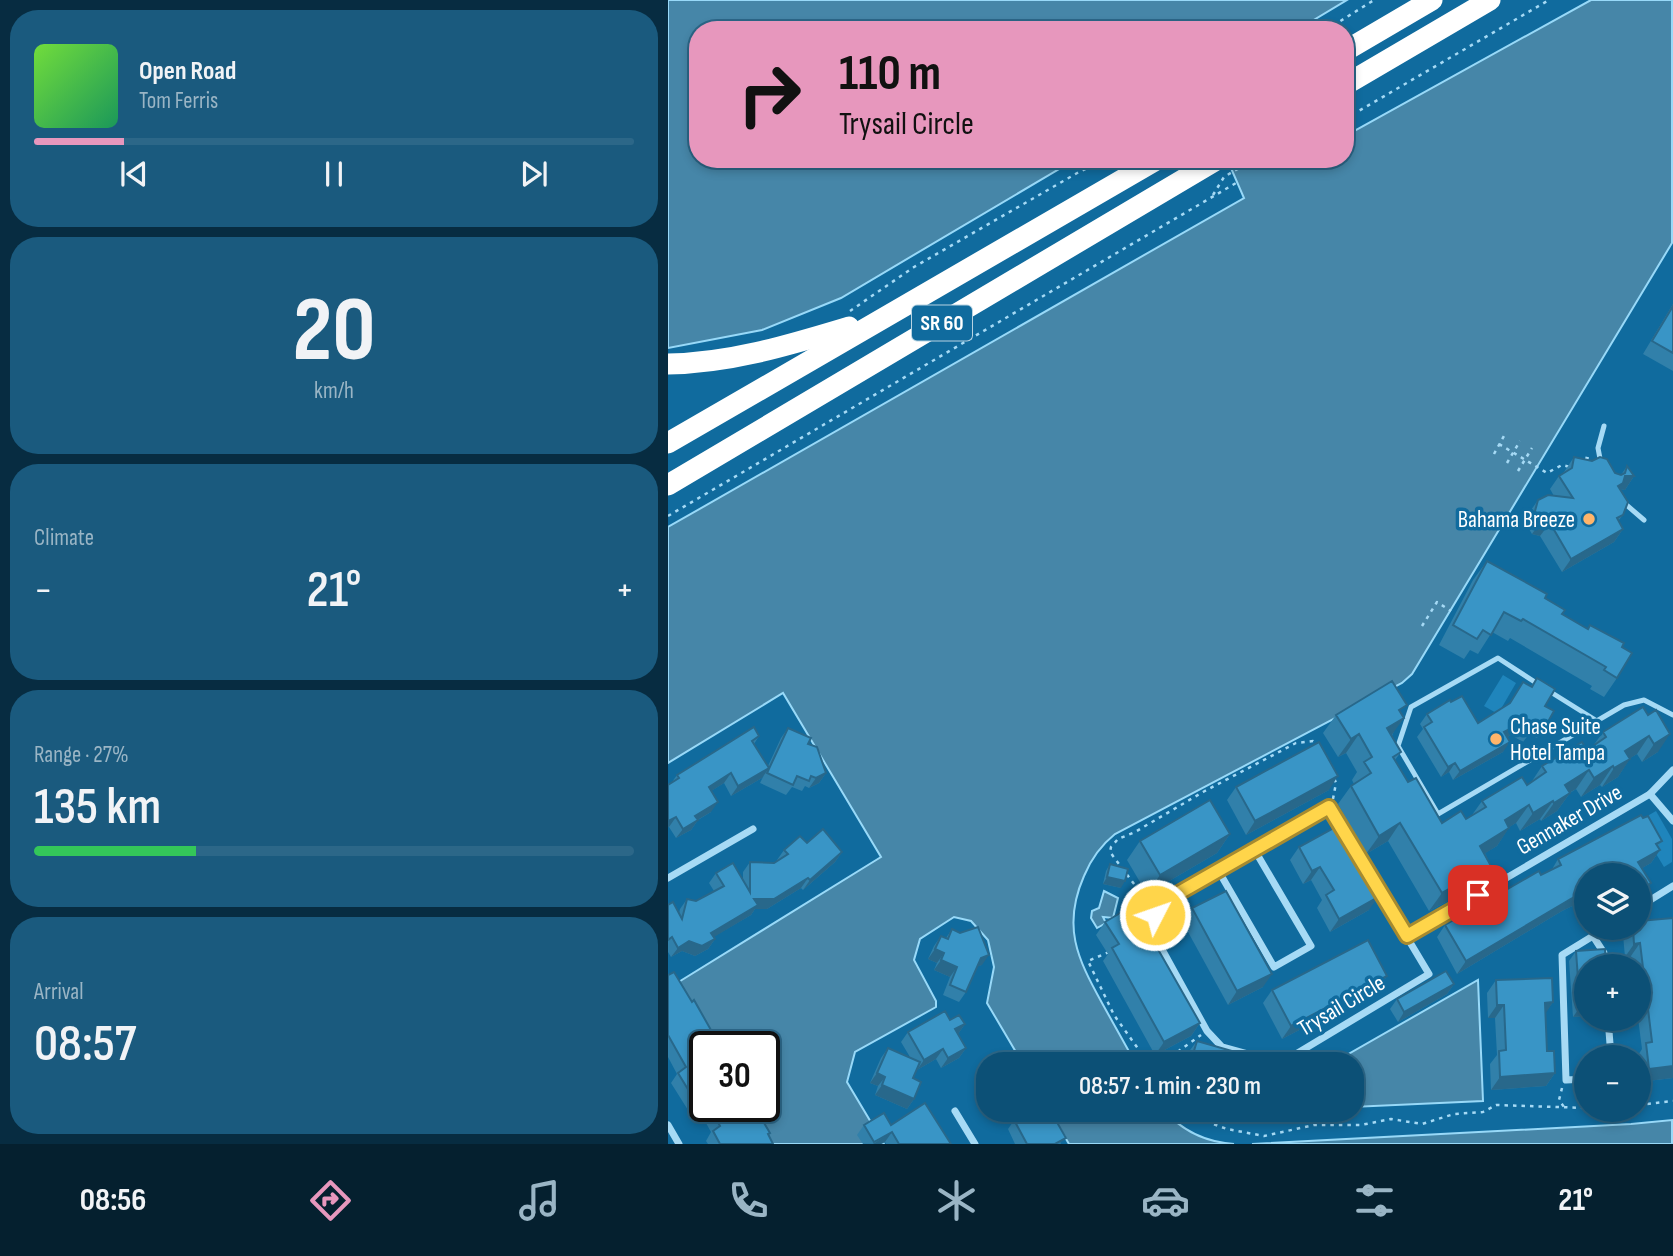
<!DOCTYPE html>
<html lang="en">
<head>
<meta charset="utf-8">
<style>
  body { margin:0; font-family:"Sofia Sans Condensed",sans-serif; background:#1a5a7e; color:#f1f3f6; height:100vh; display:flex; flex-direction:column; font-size:26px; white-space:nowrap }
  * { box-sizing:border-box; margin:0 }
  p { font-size:23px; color:#9ab5c5 }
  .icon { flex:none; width:38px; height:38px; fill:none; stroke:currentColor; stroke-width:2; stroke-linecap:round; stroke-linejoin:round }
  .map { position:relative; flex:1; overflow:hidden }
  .side { display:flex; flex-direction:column; gap:10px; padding:10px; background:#072c41; width:668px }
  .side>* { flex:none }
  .guide { position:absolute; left:21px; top:21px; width:665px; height:147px; border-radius:28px; box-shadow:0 4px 10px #0003,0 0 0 2px #2c6788; background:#e797bd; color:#111; overflow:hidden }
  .buttons { position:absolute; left:906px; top:863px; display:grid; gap:14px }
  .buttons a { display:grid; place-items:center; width:77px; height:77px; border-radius:50%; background:#0c5076; box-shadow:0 4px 10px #0003,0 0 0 2px #2c6788; font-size:35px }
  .speed { position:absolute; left:21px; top:1031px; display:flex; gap:14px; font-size:35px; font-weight:700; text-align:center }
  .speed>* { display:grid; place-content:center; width:91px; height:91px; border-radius:50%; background:#0c5076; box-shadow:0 4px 10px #0003,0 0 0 2px #2c6788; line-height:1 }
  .speed .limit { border:4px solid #111; border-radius:10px; background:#fff; color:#111 }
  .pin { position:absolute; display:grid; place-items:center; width:60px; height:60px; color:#fff; margin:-30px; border-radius:14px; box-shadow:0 4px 10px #0006 }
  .me { position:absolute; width:77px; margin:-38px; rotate:49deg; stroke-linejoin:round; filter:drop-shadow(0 0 5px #0008) }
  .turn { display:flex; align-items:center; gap:24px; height:147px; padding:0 35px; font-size:32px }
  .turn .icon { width:91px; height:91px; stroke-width:2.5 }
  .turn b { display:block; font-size:49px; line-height:60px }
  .big { font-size:52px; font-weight:600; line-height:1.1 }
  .side .card { flex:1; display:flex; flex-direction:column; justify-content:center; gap:10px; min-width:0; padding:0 24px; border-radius:28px; background:#1a5a7e }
  .side .dial { align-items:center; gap:0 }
  .dial b { font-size:91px; line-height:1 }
  .song { display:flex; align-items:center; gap:21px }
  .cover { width:84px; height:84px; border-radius:10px; background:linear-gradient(135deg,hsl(100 70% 55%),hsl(150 70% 35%)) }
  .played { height:7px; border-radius:4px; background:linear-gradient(90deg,#e797bd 15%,#2c6788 15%) }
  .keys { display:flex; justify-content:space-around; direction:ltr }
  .heat { display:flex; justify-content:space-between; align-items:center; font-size:38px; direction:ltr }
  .charge { height:10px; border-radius:5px; background:linear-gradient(90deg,#34c759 27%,#2c6788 0) }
  .trip { position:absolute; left:308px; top:1052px; width:388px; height:70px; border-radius:28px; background:#0c5076; box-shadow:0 4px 10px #0003,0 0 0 2px #2c6788; font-weight:600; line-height:70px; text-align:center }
  .tab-bar { display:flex; height:112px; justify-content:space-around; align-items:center; background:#05202f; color:#9ab5c5 }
  .tab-bar .icon { width:49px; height:49px }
  .tab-bar .current { color:#e797bd }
  .tab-bar b { font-size:32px; color:#f1f3f6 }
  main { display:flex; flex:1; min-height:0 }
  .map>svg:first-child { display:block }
  .green { fill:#1f85bc }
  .water { fill:#4686a8; stroke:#98d9f8; stroke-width:2 }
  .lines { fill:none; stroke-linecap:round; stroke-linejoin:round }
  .path { stroke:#a6daf5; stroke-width:2.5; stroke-dasharray:3.5 5; stroke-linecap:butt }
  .lane { stroke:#a6daf5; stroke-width:5 }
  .street { stroke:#a6daf5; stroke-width:7 }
  .highway { stroke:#fff; stroke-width:21 }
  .wall { fill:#3180aa }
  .shaded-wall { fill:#28688b }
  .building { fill:#3995c6; stroke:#28688b; stroke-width:2 }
  .route-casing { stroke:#a68a30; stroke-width:18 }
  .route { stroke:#ffd54a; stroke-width:12 }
  .poi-dot { fill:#ffb56a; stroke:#106b9e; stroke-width:2.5 }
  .labels { text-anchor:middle; stroke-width:7; stroke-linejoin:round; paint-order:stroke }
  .shield { fill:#106b9e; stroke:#b7d3e2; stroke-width:2 }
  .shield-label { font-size:21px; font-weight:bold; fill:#fff }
  .poi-label { font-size:23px; fill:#fff; stroke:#106b9e; text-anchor:end }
  .street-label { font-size:23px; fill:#fff; stroke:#106b9e }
</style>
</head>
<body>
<main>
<section class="side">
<div class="card">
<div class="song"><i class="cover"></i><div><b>Open Road</b><p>Tom Ferris</p></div></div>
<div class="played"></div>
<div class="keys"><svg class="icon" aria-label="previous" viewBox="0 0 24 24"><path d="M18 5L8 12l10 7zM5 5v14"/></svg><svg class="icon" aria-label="pause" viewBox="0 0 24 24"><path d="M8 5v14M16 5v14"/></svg><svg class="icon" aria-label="next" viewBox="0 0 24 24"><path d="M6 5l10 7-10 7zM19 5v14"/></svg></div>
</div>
<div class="card dial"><b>20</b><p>km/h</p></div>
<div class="card"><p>Climate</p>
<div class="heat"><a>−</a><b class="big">21°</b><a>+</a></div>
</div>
<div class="card"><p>Range · 27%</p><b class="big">135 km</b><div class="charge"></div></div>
<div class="card"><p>Arrival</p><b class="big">08:57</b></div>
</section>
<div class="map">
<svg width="1005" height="1144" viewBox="0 0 1005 1144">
  <rect width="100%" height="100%" fill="#106b9e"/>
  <g class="green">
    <path d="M835 675 848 683 830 714 816 706Z"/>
    <path d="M988 811 1004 839V862L996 867 969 822Z"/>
  </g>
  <g class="water">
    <path d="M0 0H679L629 30H30V159H408L173 298 94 330 0 348Z"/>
    <path d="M923 0H1004V243L744 674 734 683 447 834C432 846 423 859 416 876 394 926 409 958 434 1003 445 1023 457 1044 468 1064H355L319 1003 326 967 320 940 303 921 286 917 252 939 246 960 268 1001V1007L187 1052 179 1082 216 1144H102L80 1106H96V1046H46L9 983 213 857 115 693 0 763V527L576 198 559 159H621L629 163 636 159H677V136Z"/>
    <path d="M436 891 450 898 445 918 435 917 438 923 429 928 423 918 424 911 431 908Z"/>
    <path d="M810 980 815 1101 684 1107V1064H663Z"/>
    <path d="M381 1110H496C514 1131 538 1142 566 1144H401Z"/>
    <path d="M1004 1120V1144H584L963 1124Z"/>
  </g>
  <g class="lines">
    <g class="path">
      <path d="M658 30 706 0"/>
      <path d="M677 119 881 0"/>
      <path d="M545 195 556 177 586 159"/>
      <path d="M182 311 246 267 411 172 438 159"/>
      <path d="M831 444 879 473 894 465 902 467"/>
      <path d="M826 454 837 434"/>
      <path d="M913 462 914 457 924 459"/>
      <path d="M839 463 852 441"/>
      <path d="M850 471 864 448"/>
      <path d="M0 516 568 183"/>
      <path d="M754 626 769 602 783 611"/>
      <path d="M665 799 668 783 666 778"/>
      <path d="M469 931 477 909 472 892 442 852 443 847 450 839 467 832 535 792 628 743 645 741 648 745"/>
      <path d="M441 952 420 961 446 1015 481 1064"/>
      <path d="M498 1064 512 1050 533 1035"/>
      <path d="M894 1088 891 1100 896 1107"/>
      <path d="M971 1105 1005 1101"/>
      <path d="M506 1110 559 1129 596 1136 646 1125H693L723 1119 754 1124 786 1114 815 1112 828 1105 919 1108"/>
    </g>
    <g class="lane">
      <path d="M933 464 930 448 936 426"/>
      <path d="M955 502 976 520"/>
      <path d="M873 686 830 658 743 707 730 746 770 814 956 705 976 700 1005 715"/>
      <path d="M881 691 929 721"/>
    </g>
    <g class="street">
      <path d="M982 794 1005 821"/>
      <path d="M661 807 761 974 613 1063 554 1047 539 1031 485 933 487 914 502 898Z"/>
      <path d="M550 870 606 967 643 946 586 849"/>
      <path d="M0 878 85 829"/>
      <path d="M971 907 1005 886"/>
      <path d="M739 936 982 794 1005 770"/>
      <path d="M925 936 936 953 937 966"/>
      <path d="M940 1018 943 1057"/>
      <path d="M919 1079 898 1080 894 955 938 928"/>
      <path d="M287 1111 307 1144"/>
      <path d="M0 1125 11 1144"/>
    </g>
    <g class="highway">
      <path d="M677 51 764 0"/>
      <path d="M677 85 822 0"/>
      <path d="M0 364C63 363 121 345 181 327"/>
      <path d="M0 443 490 159"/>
      <path d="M0 485 550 159"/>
    </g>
  </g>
  <g class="wall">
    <path d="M1005 304V371L975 354Z"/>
    <path d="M906 457 953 475 959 466 966 476 957 490 952 489 955 515 950 521 955 529 946 542 894 572 872 536 864 534 858 524 861 513 870 500 886 496 882 489 891 476 896 472Z"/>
    <path d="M819 561 877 598 894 614 919 629 954 647 949 678 936 697 922 689 924 686 842 638 840 641 824 632 810 654 802 650 796 659 771 645 805 580Z"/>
    <path d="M869 678 877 706 876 729 869 738 861 734 855 742 843 735 839 737 835 752 785 780 781 772 773 777 749 737 755 729 752 724 759 714 783 702 810 723 841 705 855 682 863 686Z"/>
    <path d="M975 707 990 752 974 762 969 754 962 758 950 777 934 787 932 785 913 797 908 789 902 793 889 811 873 821 872 819 852 831 848 823 841 827 829 846 817 853 823 866 811 884 761 911 720 841 698 854 670 804 683 786 686 784 684 780 689 772 678 753 670 757 655 733 668 715 733 713 724 736 733 752 727 760 740 782 774 823 798 819 804 815 814 801 859 785 864 781 874 766 919 750 925 746 935 732Z"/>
    <path d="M120 728 140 744 158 773 151 783 141 788 137 786 134 791 124 787 118 795 92 783 96 775 94 778 63 796 56 783 43 791V812L30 820 23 830 8 838 1 827H0V785L4 782 9 775 91 736 86 744 100 766 113 738Z"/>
    <path d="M568 787 661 790 578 835 559 800Z"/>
    <path d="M562 834 549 853 479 894 459 860 472 841Z"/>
    <path d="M994 841 990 846 992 850 983 863 974 868V896L919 875V899L894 911 789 974 769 937 777 925 883 871 890 859Z"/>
    <path d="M139 843 174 852 167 862 135 890 133 888 99 909H87L83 915 45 937 47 939 40 949 27 956 14 951 3 957 0 952V905L11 913 12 909 19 899 28 901 46 891 41 883 48 873 75 880V872L82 862 106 863 110 861 109 860 116 850Z"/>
    <path d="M631 847 701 910 662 932 649 908 654 900 643 880 635 884 622 860Z"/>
    <path d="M442 864 453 888 435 884 438 871Z"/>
    <path d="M524 908 595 987 560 1005 514 921Z"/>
    <path d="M1005 918V1078L971 1082V1057H969L974 1049 970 1018 971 966H964L963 956 957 957 955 935 960 928H965Z"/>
    <path d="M437 922 532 1023 523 1036 487 1055 435 961 440 954 428 935Z"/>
    <path d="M284 929 314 965 309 966 298 992 291 1002 275 995 282 977 266 970 269 963 260 959 266 946 273 936 278 938Z"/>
    <path d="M908 951 919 966V1016L905 1017 901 961Z"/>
    <path d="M0 975 37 1106H86L102 1133 101 1135 105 1144H40L38 1141 43 1132 33 1114 25 1118 3 1083 9 1074 0 1057Z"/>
    <path d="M719 976 710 989 614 1039 595 1003 604 990Z"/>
    <path d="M828 980 885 1002 877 1013 879 1051 887 1073 878 1086 823 1090 822 1064 829 1055 827 1018H820L819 993Z"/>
    <path d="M786 984 779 994 730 1022 722 1009 729 999Z"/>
    <path d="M282 1020 297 1024 290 1034 298 1048 291 1058 273 1068 268 1059 249 1070V1069L245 1078 246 1099 239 1109 207 1095 210 1086 202 1083 213 1058 220 1048 242 1057 233 1042 240 1032Z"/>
    <path d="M529 1041 609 1064H517L519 1054Z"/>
    <path d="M341 1110H382L393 1144H347L340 1129 347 1119Z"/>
    <path d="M196 1125H223L283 1144H218L217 1142 213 1144H195L189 1135Z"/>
  </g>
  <g class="shaded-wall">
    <path d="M957 476H966L957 490 950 489 941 499Z"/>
    <path d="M873 521 882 523 872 536 864 534Z"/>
    <path d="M955 529 946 542 894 572 903 559Z"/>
    <path d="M736 718 723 736 719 728Z"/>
    <path d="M850 725 843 735 830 742 836 732Z"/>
    <path d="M691 734 678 753 670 757 683 739Z"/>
    <path d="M1002 734 990 752 974 762 986 744Z"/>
    <path d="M981 736 969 754 945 769 957 751Z"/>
    <path d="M842 742 835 752 785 780 792 771Z"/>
    <path d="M962 759 950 777 934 787 946 768Z"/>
    <path d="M787 763 781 772 773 777 780 767Z"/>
    <path d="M945 766 932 785 913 797 926 778Z"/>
    <path d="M101 768 94 778 63 796 70 786Z"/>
    <path d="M921 770 908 789 884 803 897 785Z"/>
    <path d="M63 773 56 783 34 797 41 787Z"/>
    <path d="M158 773 151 783 141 788 148 778Z"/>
    <path d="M670 776 661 790 578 835 587 821Z"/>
    <path d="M902 793 889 811 873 821 886 803Z"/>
    <path d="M885 801 872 819 852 831 865 813Z"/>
    <path d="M50 802 43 812 26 822 30 820 23 830 8 838 15 829 27 816Z"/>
    <path d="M861 805 848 823 824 838 837 820Z"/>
    <path d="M8 817 1 827H0V821Z"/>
    <path d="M732 823 720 841 698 854 711 836Z"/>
    <path d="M841 828 829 846 800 864 812 846Z"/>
    <path d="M562 834 549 853 479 894 492 875Z"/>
    <path d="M992 850 983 863 962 875 970 862Z"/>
    <path d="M174 852 167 862 135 890 142 880Z"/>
    <path d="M823 866 811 884 761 911 774 893Z"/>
    <path d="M652 867 643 880 635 884 644 871Z"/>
    <path d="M439 877 457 881 453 888 435 884Z"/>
    <path d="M140 878 133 888 99 909H87L83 915 36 943 43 933 86 899Z"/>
    <path d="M983 883 974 896 971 897V890Z"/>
    <path d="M919 891V899L894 911 789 974 798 961 903 899Z"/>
    <path d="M710 897 701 910 662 932 671 919Z"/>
    <path d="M47 939 40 949 27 956 14 951 3 957 10 948 21 941Z"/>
    <path d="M972 943 963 956 957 957 966 944Z"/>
    <path d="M267 949 276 953 269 963 260 959Z"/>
    <path d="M321 955 314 965 306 968 313 958Z"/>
    <path d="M273 960 289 967 282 977 266 970Z"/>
    <path d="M604 974 595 987 560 1005 569 991Z"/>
    <path d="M719 976 710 989 614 1039 623 1026Z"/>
    <path d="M786 984 779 994 730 1022 736 1012Z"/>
    <path d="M885 1002 876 1016 877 1003Z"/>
    <path d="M829 1005H836L827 1018H820Z"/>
    <path d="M919 1006V1016L905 1017 912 1007Z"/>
    <path d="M532 1023 523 1036 487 1055 496 1042Z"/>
    <path d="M297 1024 290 1034 287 1029Z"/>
    <path d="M298 1048 291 1058 273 1068 280 1058Z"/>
    <path d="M275 1049 268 1059 249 1070 256 1060Z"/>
    <path d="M1005 1066V1078L971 1082 981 1069Z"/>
    <path d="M209 1073 217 1077 210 1086 202 1083Z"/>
    <path d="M887 1073 878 1086 823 1090 832 1077Z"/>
    <path d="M214 1085 246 1099 239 1109 207 1095Z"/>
    <path d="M37 1106H38L33 1114 25 1118 32 1109Z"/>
    <path d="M568 1110H604L598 1118Z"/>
    <path d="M224 1132 217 1142 213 1144H205Z"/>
  </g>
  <g class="building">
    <path d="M1005 306V353L984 341Z"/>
    <path d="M906 457 924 461 932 457 939 459 947 473 953 475 957 473 959 466 966 476H957L955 483 950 486 960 502 955 515 949 518 955 529 903 559 882 523 873 521 867 511 870 500 880 495 905 498 891 476 904 468Z"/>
    <path d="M819 561 879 594 877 598 897 610 894 614 920 629 922 625 956 643 954 647 964 653 949 678 936 670 938 667 855 619 853 621 836 612 823 635 815 630 809 639 785 625Z"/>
    <path d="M869 678 887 689 877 706 886 711 876 729 867 723 862 732 850 725 836 732 842 742 792 771 787 763 780 767 756 727 764 722 759 714 782 700 783 702 794 696 810 723 842 703 855 682 864 687Z"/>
    <path d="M724 681 739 705 731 710 736 718 719 728 733 752 725 757 740 782 748 778 774 823 793 811 798 819 818 807 814 801 854 777 859 785 878 772 874 766 914 742 919 750 938 737 935 732 975 707 980 715 988 710 1002 734 986 744 981 736 957 751 962 759 946 768 945 766 926 778 921 770 897 785 902 793 886 803 885 801 865 813 861 805 837 820 841 828 812 846 823 866 774 893 732 823 711 836 683 786 703 773 696 762 704 757 691 734 683 739 668 715Z"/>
    <path d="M86 727 91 736 84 741 101 768 70 786 63 773 41 787 50 802 27 816 30 820 15 829 8 817 0 821V785L11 778 9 775Z"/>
    <path d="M120 728 143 738 140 744 149 747 158 773 148 778 143 776 141 781 129 776 125 785 99 773Z"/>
    <path d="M651 742 670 776 587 821 568 787Z"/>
    <path d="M542 800 562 834 492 875 472 841Z"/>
    <path d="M973 815 975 818 980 816 994 841 988 844 992 850 970 862 983 883 971 890V875H919V891L903 899 798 961 777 925 871 871 873 875 893 865 890 859Z"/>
    <path d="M671 825 710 897 671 919 658 895 666 890 652 867 644 871 631 847Z"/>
    <path d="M155 829 174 852 142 880 140 878 106 899H86L90 905 43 933 47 939 34 946 21 941 10 948 4 937 0 940V905L5 902 14 919 19 899 28 901 56 886 48 873 65 863 82 892V862L106 863 120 854 116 850 132 836 139 843Z"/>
    <path d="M442 864 460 869 457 881 439 877Z"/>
    <path d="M558 891 604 974 569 991 524 908Z"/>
    <path d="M459 909 473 933 479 930 532 1023 496 1042 444 948 451 944 437 922Z"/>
    <path d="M1005 918V1066L981 1069 978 1043 984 1042 972 943 966 944 965 928H971V921Z"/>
    <path d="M310 927 321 955 313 958 298 992 282 985 289 967 273 960 276 953 267 949 273 936 280 939 284 929 292 933Z"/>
    <path d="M700 940 719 976 623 1026 604 990Z"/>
    <path d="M937 949 938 966H919V1006L912 1007 908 951Z"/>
    <path d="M778 971 786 984 736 1012 729 999Z"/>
    <path d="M6 972 24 1002 26 1000 52 1046H37V1106L32 1109 10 1073 18 1067 0 1035V975Z"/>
    <path d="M884 978 885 1002 877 1003 879 1051H886L887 1073 832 1077 831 1051 838 1050 836 1005H829L828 980Z"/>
    <path d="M277 1011 282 1020 291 1015 297 1024 287 1029 298 1048 280 1058 275 1049 256 1060 240 1032Z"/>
    <path d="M529 1041 609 1064H522Z"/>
    <path d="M220 1048 252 1062 245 1078 253 1082 246 1099 214 1085 217 1077 209 1073Z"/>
    <path d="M348 1056 353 1064H334Z"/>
    <path d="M257 1103 283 1144H231L224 1132 206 1142 196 1125 216 1113 223 1125Z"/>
    <path d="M41 1106H86L102 1133 100 1134 105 1144H52L45 1131 52 1126Z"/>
    <path d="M354 1110H382L398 1138 387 1144H359L346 1120 357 1114Z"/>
  </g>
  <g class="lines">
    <defs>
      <path id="route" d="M487 915 502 898 661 807 739 936 810 895"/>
    </defs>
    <use href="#route" class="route-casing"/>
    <use href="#route" class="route"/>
  </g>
  <g class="poi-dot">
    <circle cx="921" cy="519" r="7"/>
    <circle cx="828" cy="739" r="7"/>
  </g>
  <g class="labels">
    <rect class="shield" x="244" y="305.5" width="60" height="35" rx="5"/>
    <g class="shield-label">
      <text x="274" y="330">SR 60</text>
    </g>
    <g class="poi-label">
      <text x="907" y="527">Bahama Breeze</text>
      <text x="842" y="734" text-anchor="start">Chase Suite<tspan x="842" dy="26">Hotel Tampa</tspan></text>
    </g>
    <g class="street-label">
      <text transform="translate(901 819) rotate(-30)" y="8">Gennaker Drive</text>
      <text transform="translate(673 1005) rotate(-31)" y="8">Trysail Circle</text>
    </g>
  </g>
</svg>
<div class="buttons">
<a><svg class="icon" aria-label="layers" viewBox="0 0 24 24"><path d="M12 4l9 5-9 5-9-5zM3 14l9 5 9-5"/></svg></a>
<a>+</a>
<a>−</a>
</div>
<div class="speed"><div class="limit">30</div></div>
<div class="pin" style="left:810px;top:895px;background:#d93025"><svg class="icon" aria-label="arrive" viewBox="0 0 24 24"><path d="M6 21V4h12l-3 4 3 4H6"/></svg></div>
<svg class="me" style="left:487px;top:915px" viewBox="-20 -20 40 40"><circle r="17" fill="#ffd54a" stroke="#fff" stroke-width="3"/><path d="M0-11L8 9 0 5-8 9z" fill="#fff"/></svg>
<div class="trip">08:57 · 1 min · 230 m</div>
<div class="guide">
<div class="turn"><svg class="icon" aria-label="right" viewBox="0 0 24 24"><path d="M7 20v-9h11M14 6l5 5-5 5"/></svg><div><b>110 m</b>Trysail Circle</div></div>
</div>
</div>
</main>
<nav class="tab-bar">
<b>08:56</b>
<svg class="icon current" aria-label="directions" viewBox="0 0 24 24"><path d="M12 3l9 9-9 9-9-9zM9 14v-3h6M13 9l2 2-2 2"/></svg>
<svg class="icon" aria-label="music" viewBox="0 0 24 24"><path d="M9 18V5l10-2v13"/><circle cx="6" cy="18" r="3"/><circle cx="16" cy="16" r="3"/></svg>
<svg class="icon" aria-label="phone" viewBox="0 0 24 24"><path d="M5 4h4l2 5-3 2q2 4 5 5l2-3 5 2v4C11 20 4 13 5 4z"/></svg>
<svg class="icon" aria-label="climate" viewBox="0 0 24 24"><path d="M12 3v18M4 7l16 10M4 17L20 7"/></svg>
<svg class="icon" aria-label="car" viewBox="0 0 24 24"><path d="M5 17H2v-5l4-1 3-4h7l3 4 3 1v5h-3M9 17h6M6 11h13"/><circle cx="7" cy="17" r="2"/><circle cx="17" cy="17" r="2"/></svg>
<svg class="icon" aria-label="filters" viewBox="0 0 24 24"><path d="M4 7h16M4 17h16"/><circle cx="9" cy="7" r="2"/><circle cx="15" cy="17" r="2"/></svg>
<b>21°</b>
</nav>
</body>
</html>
